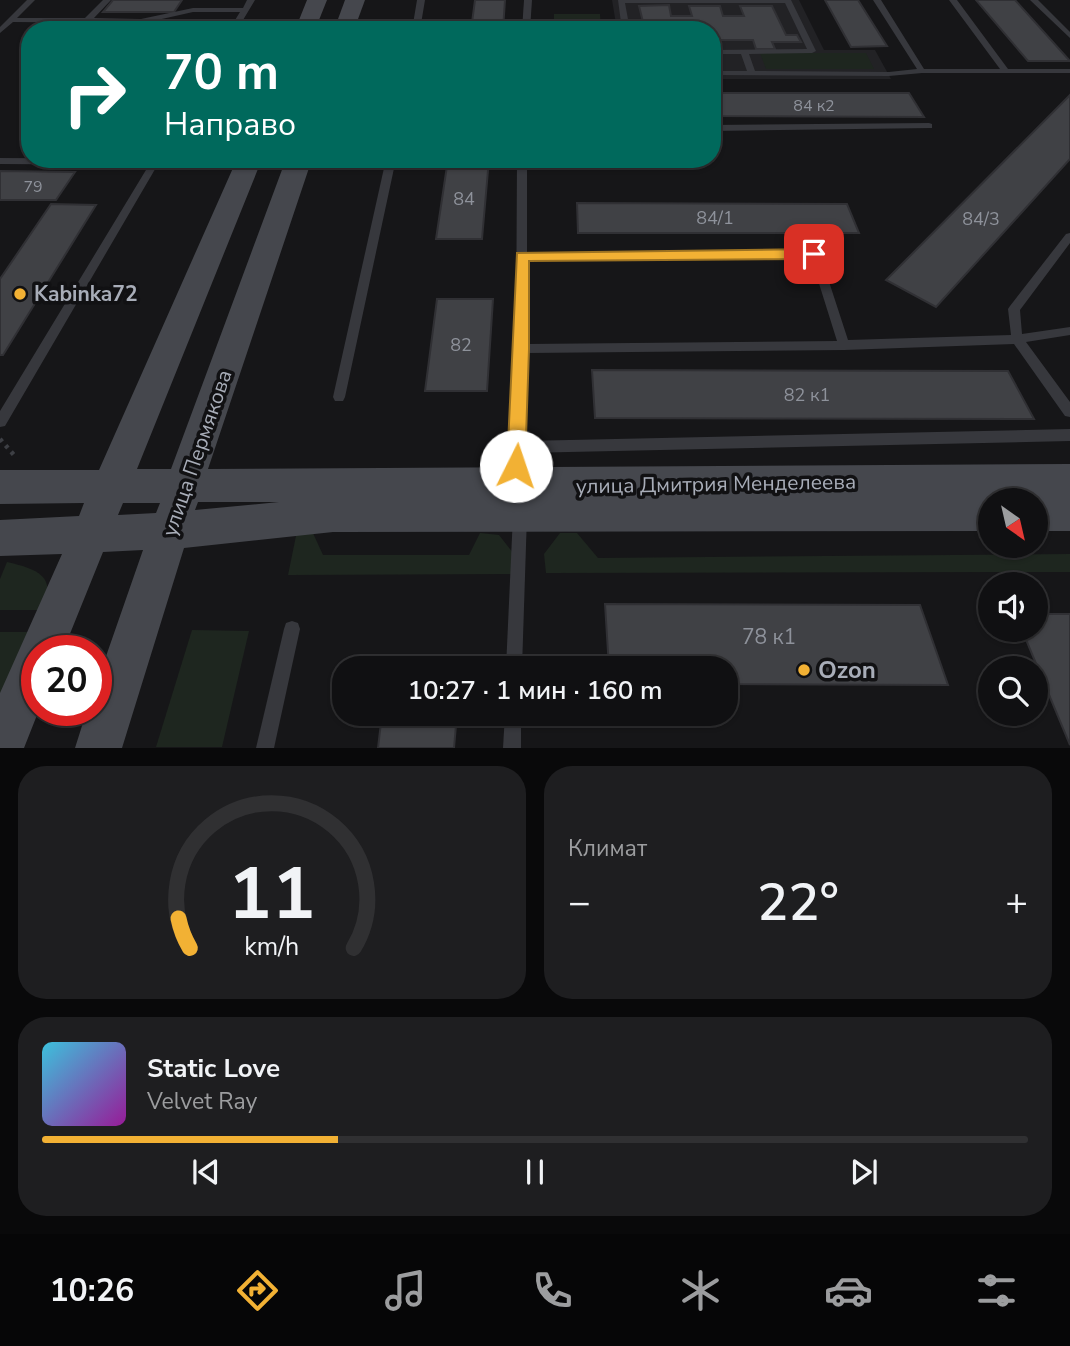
<!DOCTYPE html>
<html lang="ru">
<head>
<meta charset="utf-8">
<style>
  body { margin:0; font-family:"Nunito Sans",sans-serif; background:#1e1e20; color:#f1f3f6; height:100vh; display:flex; flex-direction:column; font-size:26px; white-space:nowrap }
  * { box-sizing:border-box; margin:0 }
  p { font-size:23px; color:#9c9d9f }
  .icon { flex:none; width:38px; height:38px; fill:none; stroke:currentColor; stroke-width:2; stroke-linecap:round; stroke-linejoin:round }
  .map { position:relative; height:748px; overflow:hidden }
  .sheet { display:flex; flex-direction:column; gap:18px; padding:18px; background:#09090a; flex:1 }
  .sheet>* { flex:none }
  .hud { position:absolute; left:21px; top:21px; width:700px; height:147px; border-radius:28px; box-shadow:0 2px 5px #0004,0 0 0 2px #303032; background:#00695c; color:#fff; overflow:hidden }
  .needle { width:46px; rotate:146deg }
  .controls { position:absolute; left:978px; top:488px; display:grid; gap:14px }
  .controls a { display:grid; place-items:center; width:70px; height:70px; border-radius:50%; background:#101012; box-shadow:0 2px 5px #0004,0 0 0 2px #303032; font-size:35px }
  .speed { position:absolute; left:21px; top:635px; display:flex; gap:14px; font-size:35px; font-weight:700; text-align:center }
  .speed>* { display:grid; place-content:center; width:91px; height:91px; border-radius:50%; background:#101012; box-shadow:0 2px 5px #0004,0 0 0 2px #303032; line-height:1 }
  .speed .limit { border:10px solid #d22; background:#fff; color:#111 }
  .pin { position:absolute; display:grid; place-items:center; width:60px; height:60px; color:#fff; margin:-30px; border-radius:14px; box-shadow:0 4px 10px #0006 }
  .me { position:absolute; width:77px; margin:-38px; rotate:4deg; stroke-linejoin:round; filter:drop-shadow(0 0 5px #0008) }
  .turn { display:flex; align-items:center; gap:24px; height:147px; padding:0 28px; font-size:32px }
  .turn .icon { width:91px; height:91px; stroke-width:2.5 }
  .turn b { display:block; font-size:49px; line-height:60px }
  .big { font-size:52px; font-weight:600; line-height:1.1 }
  .sheet .widget { flex:1; display:flex; flex-direction:column; justify-content:center; gap:10px; min-width:0; padding:0 24px; border-radius:28px; background:#1e1e20 }
  .sheet .dial { align-items:center; gap:0 }
  .dial svg { height:182px; overflow:visible; fill:none; stroke:#303032; stroke-width:7; stroke-linecap:round; text-anchor:middle }
  .dial text { fill:#f1f3f6; stroke:none }
  .song { display:flex; align-items:center; gap:21px }
  .cover { width:84px; height:84px; border-radius:10px; background:linear-gradient(135deg,hsl(190 70% 55%),hsl(300 70% 35%)) }
  .played { height:7px; border-radius:4px; background:linear-gradient(90deg,#f2b134 30%,#303032 30%) }
  .keys { display:flex; justify-content:space-around; direction:ltr }
  .heat { display:flex; justify-content:space-between; align-items:center; font-size:38px; direction:ltr }
  .sheet .tiles { flex:1; display:grid; gap:18px; grid-template-columns:1fr 1fr }
  .widget:last-child { grid-column:span 2 }
  .trip { position:absolute; left:332px; top:656px; width:406px; height:70px; border-radius:28px; background:#101012; box-shadow:0 2px 5px #0004,0 0 0 2px #303032; font-weight:600; line-height:70px; text-align:center }
  .tabs { display:flex; height:112px; justify-content:space-around; align-items:center; background:#060607; color:#9c9d9f }
  .tabs .icon { width:49px; height:49px }
  .tabs .active { color:#f2b134 }
  .tabs b { font-size:32px; color:#f1f3f6 }
  .map>svg:first-child { display:block }
  .built { fill:#222225 }
  .green { fill:#1e261f }
  .building { fill:#404145; stroke:#303034; stroke-width:2 }
  .lines { fill:none; stroke-linecap:round; stroke-linejoin:round }
  .path { stroke:#3d3f44; stroke-width:4.5; stroke-dasharray:3.5 5; stroke-linecap:butt }
  .lane { fill:#37383d; fill-rule:evenodd }
  .secondary { fill:#45474d; fill-rule:evenodd }
  .route { fill:#f2b134; stroke:#9d7322; stroke-width:2 }
  .poi-dot { fill:#f2b134; stroke:#111113; stroke-width:2.5 }
  .labels { text-anchor:middle; stroke-width:7; stroke-linejoin:round; paint-order:stroke }
  .far-number-label { font-size:16px; fill:#8e929b }
  .number-label { font-size:18px; fill:#8e929b }
  .poi-label { font-size:21px; font-weight:bold; fill:#a8adb8; stroke:#111113; text-anchor:start }
  .street-label { font-size:21px; fill:#a8adb8; stroke:#111113 }
  .near-number-label { font-size:21px; fill:#8e929b }
  .near-poi-label { font-size:24px; font-weight:bold; fill:#a8adb8; stroke:#111113; text-anchor:start }
</style>
</head>
<body>
<div class="map">
<svg width="1070" height="748" viewBox="0 0 1070 748">
  <rect width="100%" height="100%" fill="#161618"/>
  <path class="built" d="M612 0H799L824 50H875L891 79H712V30H617Z"/>
  <g class="green">
    <path d="M554 14H600L601 30H554Z"/>
    <path d="M760 53H866L874 69H766Z"/>
    <path d="M297 531H312L323 555H469L480 533 499 535 514 554V574L288 575Z"/>
    <path d="M560 533H577L598 558 1070 554V572L546 573 544 554Z"/>
    <path d="M7 562C37 569 58 576 42 610H0V579Z"/>
    <path d="M192 630 249 631 222 747H156Z"/>
    <path d="M0 632H29L0 700Z"/>
  </g>
  <g class="building">
    <path d="M113 0H182L174 12H103Z"/>
    <path d="M475 0H505L503 30H471Z"/>
    <path d="M825 0H858L887 46 851 47Z"/>
    <path d="M976 0H1015L1070 61H1028Z"/>
    <path d="M669 5 671 16H692L689 6H720L723 16H744L740 6H772L786 35H797L801 42H772L775 49H756L753 40H712V30H645L639 6Z"/>
    <path d="M163 25H198L196 30H159Z"/>
    <path d="M712 93H909L924 117 712 116Z"/>
    <path d="M1070 95V159L936 307 886 280Z"/>
    <path d="M448 159H489L482 239H436Z"/>
    <path d="M0 171 75 172 56 200H0Z"/>
    <path d="M577 203 847 204 859 233H578Z"/>
    <path d="M51 204 96 205 3 355H0V279Z"/>
    <path d="M437 299H493L487 391H425Z"/>
    <path d="M592 370 1008 371 1034 419 595 418Z"/>
    <path d="M605 604 920 605 948 685 726 684V668H609Z"/>
    <path d="M1036 614H1070V745L1022 630H1036Z"/>
    <path d="M389 664H460V668H388Z"/>
    <path d="M382 714H457L454 748H378Z"/>
  </g>
  <g class="lines">
    <path class="path" d="M0 439 14 455"/>
    <g class="lane">
      <path d="M27 0H35L17 18H85L103 0H111L94 18 141 19 193 8H243L247 0H255L237 30H229L240 12H193L144 23 138 30H130L135 23 13 22 0 33V27Z"/>
      <path d="M417 0H425L420 30H412Z"/>
      <path d="M524 0H532L530 30H522Z"/>
      <path d="M618 0H791L816 51 812 53 749 54 755 71 889 72 917 69 873 0H881L924 69H1000L949 0H957L1008 69H1070V73H922L889 76 712 75V71H747L741 54H712V50L807 49 785 3H625L630 30H622Z"/>
      <path d="M1030 0H1038L1070 32V38Z"/>
      <path d="M929 123 932 124V128L712 131V125Z"/>
      <path d="M0 158 161 159 5 426 0 427V411L149 165 0 164Z"/>
      <path d="M386 159H396L345 397 343 401H335L333 397Z"/>
      <path d="M517 159H527V253L815 250 820 254 848 340 1011 335 1008 309 1010 306 1066 234 1070 233V243L1020 310 1022 334 1070 327V335L1026 342 1070 402V417L1065 416 1014 344 844 350 528 353 524 441 1070 429V441L523 453 522 482 520 486 515 488 510 486 508 482 516 349ZM811 258 837 341 528 344 527 261Z"/>
      <path d="M520 509 525 510 527 515 522 668H506L513 515 515 510Z"/>
      <path d="M292 621 298 623 300 629 274 748H256L284 629 286 623Z"/>
      <path d="M505 714H521V748H503Z"/>
    </g>
    <g class="secondary">
      <path d="M307 0H327L315 30H295Z"/>
      <path d="M345 0H365L354 30H334Z"/>
      <path d="M237 159H262L137 469H171L286 159H312L208 469 1070 464V531H1036V500H1023L1033 497H994L1003 500H990V531L333 532 184 548 122 748H75L87 710H96V685L143 550 103 552 63 651H37L39 710 24 748H0V693L62 554 0 556V520L79 516 84 503 0 504V470H99ZM198 502H279L195 510ZM123 503H160L156 513 118 515Z"/>
    </g>
  </g>
  <path class="route" d="M814 249 821 254 814 259 529 261V349L525 466 522 472 516 474 510 472 507 466 517 253Z"/>
  <g class="poi-dot">
    <circle cx="20" cy="294" r="7"/>
    <circle cx="804" cy="670" r="7"/>
  </g>
  <g class="labels">
    <g class="far-number-label">
      <text x="814" y="111">84 к2</text>
      <text x="33" y="192">79</text>
    </g>
    <g class="number-label">
      <text x="464" y="205">84</text>
      <text x="715" y="224">84/1</text>
      <text x="981" y="225">84/3</text>
      <text x="461" y="351">82</text>
      <text x="807" y="401">82 к1</text>
    </g>
    <g class="poi-label">
      <text x="34" y="301">Kabinka72</text>
    </g>
    <g class="street-label">
      <text transform="translate(197 453) rotate(-71)" y="7">улица Пермякова</text>
      <text transform="translate(716 484) rotate(-1)" y="7">улица Дмитрия Менделеева</text>
    </g>
    <g class="near-number-label">
      <text x="769" y="644">78 к1</text>
    </g>
    <g class="near-poi-label">
      <text x="818" y="678">Ozon</text>
    </g>
  </g>
</svg>
<div class="controls">
<a><svg class="needle" viewBox="-14 -14 28 28"><path d="M0-13l5 13h-10z" fill="#e53935"/><path d="M0 13l5-13h-10z" fill="#9c9d9f"/></svg></a>
<a><svg class="icon" aria-label="sound" viewBox="0 0 24 24"><path d="M4 9h4l5-4v14l-5-4H4zM17 9q2 3 0 6"/></svg></a>
<a><svg class="icon" aria-label="search" viewBox="0 0 24 24"><circle cx="10" cy="10" r="6"/><path d="M15 15l6 6"/></svg></a>
</div>
<div class="speed"><div class="limit">20</div></div>
<div class="pin" style="left:814px;top:254px;background:#d93025"><svg class="icon" aria-label="arrive" viewBox="0 0 24 24"><path d="M6 21V4h12l-3 4 3 4H6"/></svg></div>
<svg class="me" style="left:516px;top:466px" viewBox="-20 -20 40 40"><circle r="19" fill="#fff"/><path d="M0-13L10 11 0 6-10 11z" fill="#f2b134"/></svg>
<div class="trip">10:27 · 1 мин · 160 m</div>
<div class="hud">
<div class="turn"><svg class="icon" aria-label="right" viewBox="0 0 24 24"><path d="M7 20v-9h11M14 6l5 5-5 5"/></svg><div><b>70 m</b>Направо</div></div>
</div>
</div>
<section class="sheet">
<div class="tiles">
<div class="widget dial"><svg viewBox="0 0 100 80">
<path d="M14 69A42 42 0 1 1 86 69"/>
<path d="M14 69A42 42 0 0 1 9 56" stroke="#f2b134"/>
<text x="50" y="56" font-size="32" font-weight="700">11</text>
<text x="50" y="72" font-size="11">km/h</text>
</svg></div>
<div class="widget"><p>Климат</p>
<div class="heat"><a>−</a><b class="big">22°</b><a>+</a></div>
</div>
<div class="widget">
<div class="song"><i class="cover"></i><div><b>Static Love</b><p>Velvet Ray</p></div></div>
<div class="played"></div>
<div class="keys"><svg class="icon" aria-label="previous" viewBox="0 0 24 24"><path d="M18 5L8 12l10 7zM5 5v14"/></svg><svg class="icon" aria-label="pause" viewBox="0 0 24 24"><path d="M8 5v14M16 5v14"/></svg><svg class="icon" aria-label="next" viewBox="0 0 24 24"><path d="M6 5l10 7-10 7zM19 5v14"/></svg></div>
</div>
</div>
</section>
<nav class="tabs">
<b>10:26</b>
<svg class="icon active" aria-label="directions" viewBox="0 0 24 24"><path d="M12 3l9 9-9 9-9-9zM9 14v-3h6M13 9l2 2-2 2"/></svg>
<svg class="icon" aria-label="music" viewBox="0 0 24 24"><path d="M9 18V5l10-2v13"/><circle cx="6" cy="18" r="3"/><circle cx="16" cy="16" r="3"/></svg>
<svg class="icon" aria-label="phone" viewBox="0 0 24 24"><path d="M5 4h4l2 5-3 2q2 4 5 5l2-3 5 2v4C11 20 4 13 5 4z"/></svg>
<svg class="icon" aria-label="climate" viewBox="0 0 24 24"><path d="M12 3v18M4 7l16 10M4 17L20 7"/></svg>
<svg class="icon" aria-label="car" viewBox="0 0 24 24"><path d="M5 17H2v-5l4-1 3-4h7l3 4 3 1v5h-3M9 17h6M6 11h13"/><circle cx="7" cy="17" r="2"/><circle cx="17" cy="17" r="2"/></svg>
<svg class="icon" aria-label="filters" viewBox="0 0 24 24"><path d="M4 7h16M4 17h16"/><circle cx="9" cy="7" r="2"/><circle cx="15" cy="17" r="2"/></svg>
</nav>
</body>
</html>
